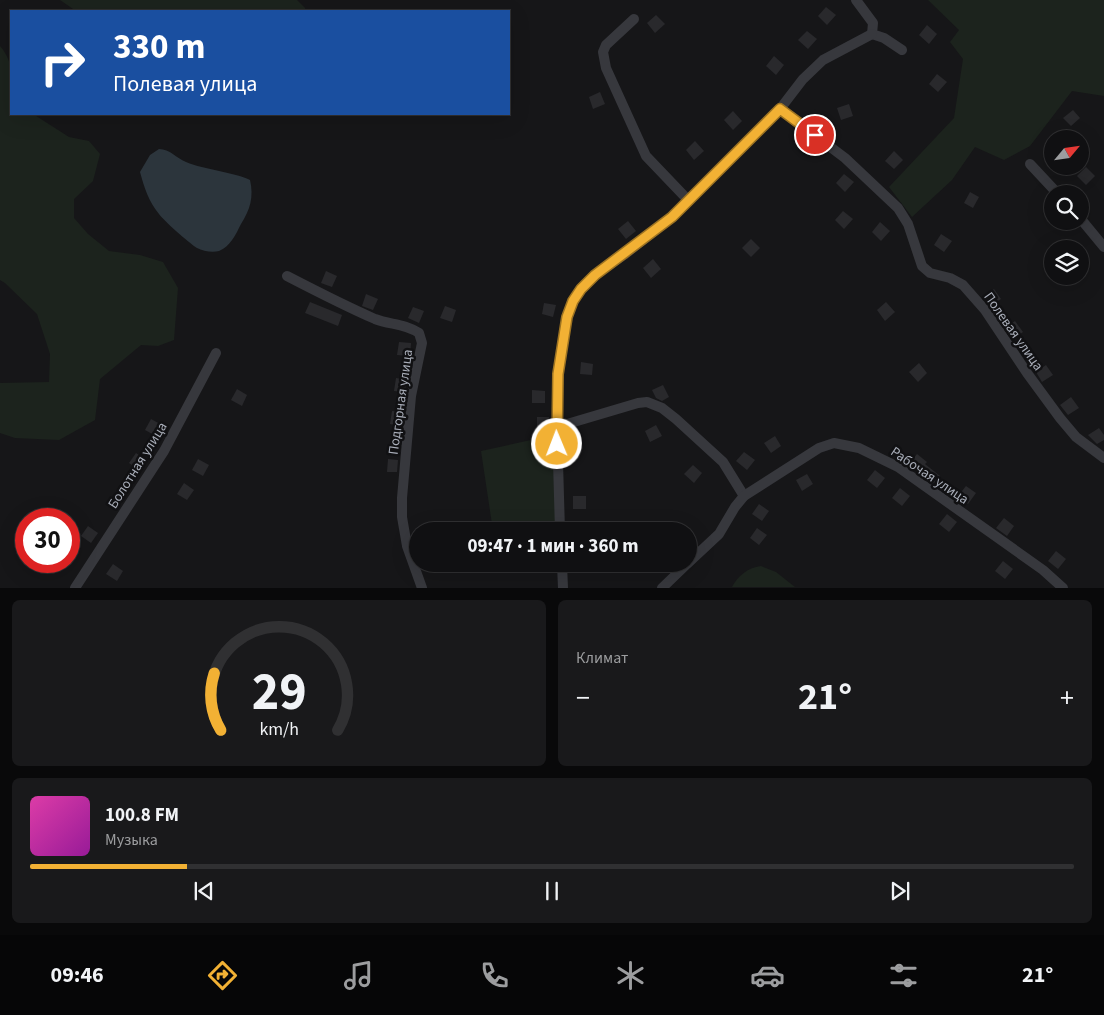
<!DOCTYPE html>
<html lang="ru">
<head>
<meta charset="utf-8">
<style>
  body { margin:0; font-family:"Source Sans 3",sans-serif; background:#19191b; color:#f1f3f6; height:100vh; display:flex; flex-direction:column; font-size:19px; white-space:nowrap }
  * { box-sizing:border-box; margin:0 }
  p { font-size:16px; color:#9c9d9f }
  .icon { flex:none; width:28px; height:28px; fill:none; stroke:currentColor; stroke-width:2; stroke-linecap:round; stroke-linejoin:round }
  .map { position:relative; height:588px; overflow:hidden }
  .panel { display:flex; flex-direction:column; gap:12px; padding:12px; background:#09090a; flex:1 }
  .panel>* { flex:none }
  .guide { position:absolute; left:10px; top:10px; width:500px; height:105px; border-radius:0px; box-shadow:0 5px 20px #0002,0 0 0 1px #303032; background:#1a4fa0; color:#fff; overflow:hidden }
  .needle { width:32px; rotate:61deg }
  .buttons { position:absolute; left:1044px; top:130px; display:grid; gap:10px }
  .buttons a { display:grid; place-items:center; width:45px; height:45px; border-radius:50%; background:#101012; box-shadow:0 5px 20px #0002,0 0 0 1px #303032; font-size:25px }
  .speed { position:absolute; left:15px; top:508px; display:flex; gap:10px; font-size:25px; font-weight:700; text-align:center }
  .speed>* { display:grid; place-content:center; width:65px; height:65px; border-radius:50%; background:#101012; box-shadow:0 5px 20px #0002,0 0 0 1px #303032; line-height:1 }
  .speed .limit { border:8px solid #d22; background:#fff; color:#111 }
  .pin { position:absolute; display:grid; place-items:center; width:42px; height:42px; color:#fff; margin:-21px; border:2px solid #fff; border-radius:50%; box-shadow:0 1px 5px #0007 }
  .me { position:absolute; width:55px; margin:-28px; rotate:359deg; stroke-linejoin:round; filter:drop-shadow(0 0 4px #0008) }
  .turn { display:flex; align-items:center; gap:18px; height:105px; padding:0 20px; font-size:22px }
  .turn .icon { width:65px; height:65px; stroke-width:2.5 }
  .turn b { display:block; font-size:35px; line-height:42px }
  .big { font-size:38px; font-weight:700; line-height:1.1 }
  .panel .widget { flex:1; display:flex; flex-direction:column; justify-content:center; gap:8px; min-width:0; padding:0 18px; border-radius:8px; background:#19191b }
  .panel .dial { align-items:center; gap:0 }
  .dial svg { height:130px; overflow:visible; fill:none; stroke:#303032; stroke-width:7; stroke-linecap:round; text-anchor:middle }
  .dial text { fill:#f1f3f6; stroke:none }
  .song { display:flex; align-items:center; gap:15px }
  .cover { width:60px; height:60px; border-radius:8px; background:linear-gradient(135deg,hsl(320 70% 55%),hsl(300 70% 35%)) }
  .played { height:5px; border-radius:2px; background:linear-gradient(90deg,#f2b134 15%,#303032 15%) }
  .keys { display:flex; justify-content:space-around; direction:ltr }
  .heat { display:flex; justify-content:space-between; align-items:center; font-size:28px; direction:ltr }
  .panel .tiles { flex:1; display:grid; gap:12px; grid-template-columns:1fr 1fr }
  .widget:last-child { grid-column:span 2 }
  .trip { position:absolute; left:409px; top:522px; width:288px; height:50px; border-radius:25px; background:#101012; box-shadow:0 5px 20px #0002,0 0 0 1px #303032; font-weight:700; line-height:50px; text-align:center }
  .dock { display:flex; height:80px; justify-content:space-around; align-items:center; background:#060607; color:#9c9d9f }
  .dock .icon { width:35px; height:35px }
  .dock .active { color:#f2b134 }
  .dock b { font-size:22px; color:#f1f3f6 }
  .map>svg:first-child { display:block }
  .green { fill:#1c231d }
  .water { fill:#2c353c }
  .building { fill:#29292c }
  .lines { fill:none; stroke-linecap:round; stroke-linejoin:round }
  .minor { stroke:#37383d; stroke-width:10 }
  .route-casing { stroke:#9d7322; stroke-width:12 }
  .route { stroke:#f2b134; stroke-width:9 }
  .labels { text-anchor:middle; stroke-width:5; stroke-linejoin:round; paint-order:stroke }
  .street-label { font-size:14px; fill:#a8adb8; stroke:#111113 }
</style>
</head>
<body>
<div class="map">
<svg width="1104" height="588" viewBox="0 0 1104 588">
  <rect width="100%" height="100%" fill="#161618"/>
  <g class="green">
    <path d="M60 0H297L305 8V11H76Z"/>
    <path d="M928 0H1104V96L1072 91 1030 146 1004 160 975 147 952 180 912 217 889 187 954 118 963 59 950 42 959 30Z"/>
    <path d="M0 46C17 65 11 90 11 114H33L69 137 89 141 100 154 93 181 74 199V218L88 234 109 251 140 255 163 262 178 288 174 340 158 346 141 345 100 379 95 420 59 440 15 438 0 433V383L49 382 50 354 37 314 5 283 0 280Z"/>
    <path d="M554 435 556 531H493L481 451Z"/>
    <path d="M761 566 776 572 795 587H732C738 576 747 568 761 566Z"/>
  </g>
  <path class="water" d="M159 149C170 149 176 158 186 162 205 170 234 172 250 180 254 197 250 210 241 224 236 234 230 247 219 251 212 253 203 251 197 248 188 242 165 222 159 214 149 202 144 187 140 172L150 155Z"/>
  <g class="building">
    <path d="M826 7 836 15 827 25 818 16Z"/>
    <path d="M656 15 665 24 655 33 647 23Z"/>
    <path d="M927 25 937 34 929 44 919 35Z"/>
    <path d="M807 31 817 39 808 49 798 40Z"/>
    <path d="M774 56 784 65 776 75 766 66Z"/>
    <path d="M937 74 947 82 938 92 929 84Z"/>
    <path d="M600 92 605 104 593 109 589 97Z"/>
    <path d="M849 104 853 116 841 120 837 108Z"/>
    <path d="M1073 110 1080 118 1071 126 1063 118Z"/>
    <path d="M733 111 742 121 733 130 724 120Z"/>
    <path d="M695 141 704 151 694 160 686 150Z"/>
    <path d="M894 151 903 160 894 169 885 161Z"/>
    <path d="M1086 167 1095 176 1086 185 1077 176Z"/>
    <path d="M844 174 854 182 845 192 836 183Z"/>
    <path d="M970 192 979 197 973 208 964 203Z"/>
    <path d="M843 211 853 219 844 229 835 220Z"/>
    <path d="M628 221 636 231 626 239 618 229Z"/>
    <path d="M880 222 890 231 881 241 872 232Z"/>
    <path d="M941 234 952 241 944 252 934 245Z"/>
    <path d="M751 239 760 248 751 257 742 248Z"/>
    <path d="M653 259 661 269 651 278 643 268Z"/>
    <path d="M326 271 337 276 332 287 321 283Z"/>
    <path d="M994 289 1001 299 990 306 983 296Z"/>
    <path d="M366 294 378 299 373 310 362 306Z"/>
    <path d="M310 302 342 315 338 326 305 313Z"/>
    <path d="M886 302 895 312 885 321 877 310Z"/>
    <path d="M544 303 556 305 553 317 542 314Z"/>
    <path d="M445 306 456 310 452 322 440 318Z"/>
    <path d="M413 307 424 311 419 323 408 318Z"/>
    <path d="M1015 321 1023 332 1013 339 1005 328Z"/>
    <path d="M399 342 411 343 410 356 397 355Z"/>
    <path d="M581 362 593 364 592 375 580 374Z"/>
    <path d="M919 363 927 373 918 382 909 372Z"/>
    <path d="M1046 365 1053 375 1042 382 1036 372Z"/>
    <path d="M396 378 407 380 405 392 394 391Z"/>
    <path d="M663 385 669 397 662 401 656 398 652 390Z"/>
    <path d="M237 389 247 395 242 406 231 400Z"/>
    <path d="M532 390 545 391V403H532Z"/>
    <path d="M1071 397 1079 408 1068 415 1060 405Z"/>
    <path d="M392 411 403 412 401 426 390 424Z"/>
    <path d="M537 417H549V429L537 430Z"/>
    <path d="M151 419 162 425 156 436 145 430Z"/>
    <path d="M656 425 662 436 650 442 645 431Z"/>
    <path d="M1099 428 1104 435V440L1097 444 1088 435Z"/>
    <path d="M775 436 781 446 771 453 764 443Z"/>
    <path d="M744 452 755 460 747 470 736 461Z"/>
    <path d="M136 453 146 460 139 470 129 463Z"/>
    <path d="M917 454 927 462 925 464 940 476 933 484 909 464Z"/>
    <path d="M198 459 209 465 203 476 192 470Z"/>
    <path d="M388 459 398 460 397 472H387Z"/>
    <path d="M693 465 702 473 694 483 684 474Z"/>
    <path d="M875 470 885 478 877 488 867 480Z"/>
    <path d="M807 474 813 484 802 491 796 480Z"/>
    <path d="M184 483 194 490 187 500 177 494Z"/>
    <path d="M966 486 976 493 968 504 958 496Z"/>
    <path d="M900 488 910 496 902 506 892 498Z"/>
    <rect x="573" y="496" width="13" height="13"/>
    <path d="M759 504 769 511 762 521 752 514Z"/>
    <path d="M947 514 957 522 949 532 939 524Z"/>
    <path d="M1004 518 1014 526 1007 536 996 528Z"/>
    <path d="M88 526 98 533 91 543 81 536Z"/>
    <path d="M757 528 767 535 759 545 750 538Z"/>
    <path d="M1056 551 1066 559 1058 569 1048 561Z"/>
    <path d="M1003 561 1013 569 1005 579 995 571Z"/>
    <path d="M113 564 123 571 117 581 106 574Z"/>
  </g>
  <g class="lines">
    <g class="minor">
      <path d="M856 0 873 23 872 34 884 38 902 50"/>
      <path d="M634 19 606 45 603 52 606 68 646 156 689 201"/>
      <path d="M780 109 803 79 823 60 872 34"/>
      <path d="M1030 164 1058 194"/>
      <path d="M1080 218 1104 247"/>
      <path d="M287 276C316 291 345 306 375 319 390 325 404 323 419 333L422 343 411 396 402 498V517L407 546 422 588"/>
      <path d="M557 427 638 403 647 402 662 408 676 419 723 462 744 496"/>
      <path d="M560 531 557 427 558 374 567 317 573 301 581 289 595 275 624 255 672 217 780 109 845 158 898 208 908 224 922 266 930 273 950 278 963 285 985 310 1027 373 1060 418 1076 437 1104 458"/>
      <path d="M688 563 719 534 735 507 744 496 819 448 834 443 859 448 898 467 1043 570 1063 588"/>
      <path d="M562 564 563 588"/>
      <path d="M75 588 164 451 216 353"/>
      <path d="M662 588 687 564"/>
    </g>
  </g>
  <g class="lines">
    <defs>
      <path id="route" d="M557 444 558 374 567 317 573 301 581 289 595 275 672 217 780 109 815 135"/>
    </defs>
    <use href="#route" class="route-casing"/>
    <use href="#route" class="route"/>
  </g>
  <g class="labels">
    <g class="street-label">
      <text transform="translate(1014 331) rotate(55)" y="5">Полевая улица</text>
      <text transform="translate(400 402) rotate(-82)" y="5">Подгорная улица</text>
      <text transform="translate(137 465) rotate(-58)" y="5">Болотная улица</text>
      <text transform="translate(930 475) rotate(34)" y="5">Рабочая улица</text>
    </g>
  </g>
</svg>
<div class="buttons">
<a><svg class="needle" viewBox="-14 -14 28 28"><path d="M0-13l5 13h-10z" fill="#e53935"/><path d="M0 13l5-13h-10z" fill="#9c9d9f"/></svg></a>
<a><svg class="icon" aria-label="search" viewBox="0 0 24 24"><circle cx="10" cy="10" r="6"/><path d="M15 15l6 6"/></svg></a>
<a><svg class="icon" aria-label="layers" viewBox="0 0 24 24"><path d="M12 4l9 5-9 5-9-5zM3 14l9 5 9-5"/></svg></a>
</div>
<div class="speed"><div class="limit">30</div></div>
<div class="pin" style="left:815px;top:135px;background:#d93025"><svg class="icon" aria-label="arrive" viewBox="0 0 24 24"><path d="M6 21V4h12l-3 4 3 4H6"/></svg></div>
<svg class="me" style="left:557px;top:444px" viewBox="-20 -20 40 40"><circle r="17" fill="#f2b134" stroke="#fff" stroke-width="3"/><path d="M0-11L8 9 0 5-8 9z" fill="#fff"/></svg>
<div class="trip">09:47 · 1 мин · 360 m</div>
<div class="guide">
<div class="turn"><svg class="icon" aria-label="right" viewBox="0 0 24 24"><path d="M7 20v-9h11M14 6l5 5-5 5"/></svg><div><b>330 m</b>Полевая улица</div></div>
</div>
</div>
<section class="panel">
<div class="tiles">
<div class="widget dial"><svg viewBox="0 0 100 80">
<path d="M14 69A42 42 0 1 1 86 69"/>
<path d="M14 69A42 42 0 0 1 10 34" stroke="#f2b134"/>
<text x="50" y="56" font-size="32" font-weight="700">29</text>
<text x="50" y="72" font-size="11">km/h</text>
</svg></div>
<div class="widget"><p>Климат</p>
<div class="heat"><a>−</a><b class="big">21°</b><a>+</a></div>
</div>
<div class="widget">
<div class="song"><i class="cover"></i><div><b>100.8 FM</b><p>Музыка</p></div></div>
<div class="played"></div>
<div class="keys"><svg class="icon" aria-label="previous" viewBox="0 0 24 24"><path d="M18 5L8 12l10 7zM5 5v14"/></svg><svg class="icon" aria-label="pause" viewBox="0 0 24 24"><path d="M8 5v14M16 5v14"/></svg><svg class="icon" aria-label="next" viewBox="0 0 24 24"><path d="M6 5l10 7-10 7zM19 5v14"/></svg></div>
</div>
</div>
</section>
<nav class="dock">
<b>09:46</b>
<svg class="icon active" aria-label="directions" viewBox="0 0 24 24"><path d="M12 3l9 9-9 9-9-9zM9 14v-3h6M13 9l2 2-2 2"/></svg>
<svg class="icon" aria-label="music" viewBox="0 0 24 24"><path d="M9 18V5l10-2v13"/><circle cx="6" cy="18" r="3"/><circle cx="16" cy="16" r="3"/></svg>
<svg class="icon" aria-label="phone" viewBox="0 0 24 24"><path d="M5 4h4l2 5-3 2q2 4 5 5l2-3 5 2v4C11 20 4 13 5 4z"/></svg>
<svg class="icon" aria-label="climate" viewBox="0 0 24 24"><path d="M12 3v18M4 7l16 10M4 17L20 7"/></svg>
<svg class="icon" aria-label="car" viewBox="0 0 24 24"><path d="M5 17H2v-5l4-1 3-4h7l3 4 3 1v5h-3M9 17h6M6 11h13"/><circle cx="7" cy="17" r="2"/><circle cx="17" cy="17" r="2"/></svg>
<svg class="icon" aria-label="filters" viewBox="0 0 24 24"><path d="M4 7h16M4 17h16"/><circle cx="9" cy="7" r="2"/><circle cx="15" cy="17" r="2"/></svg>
<b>21°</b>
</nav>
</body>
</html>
